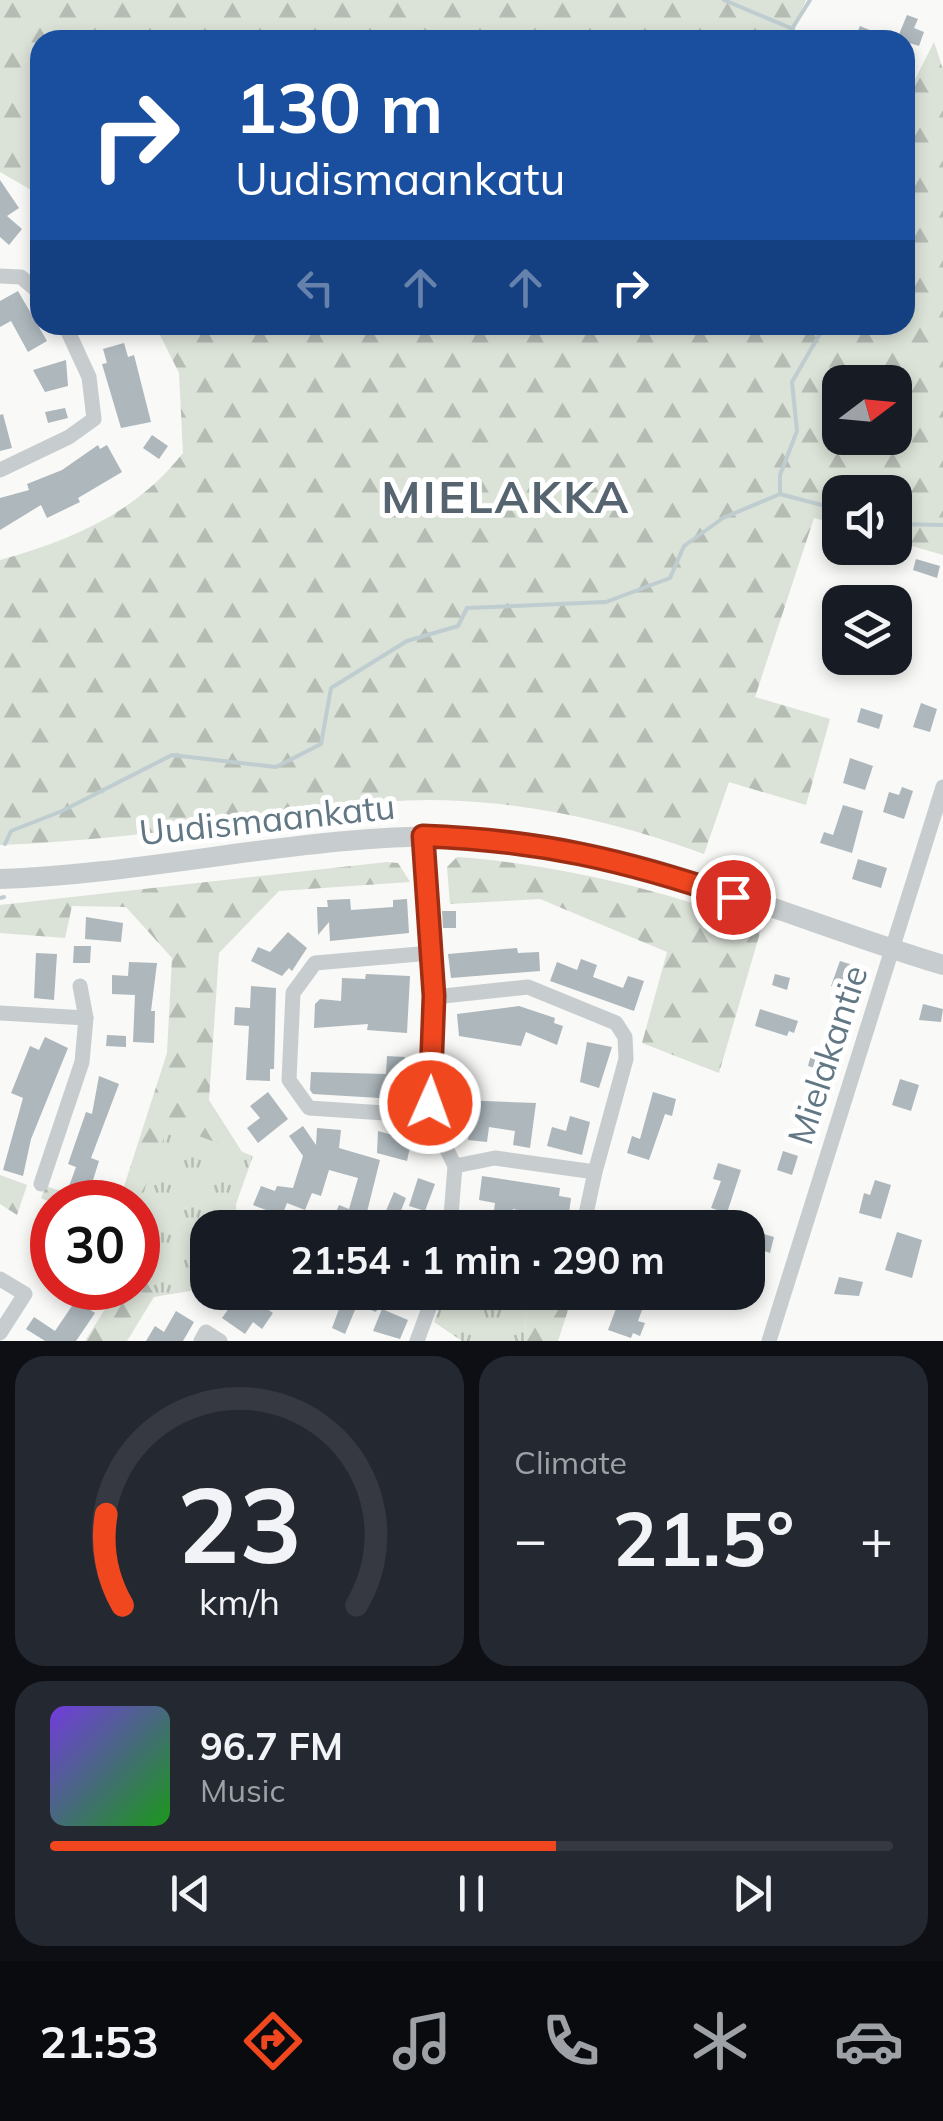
<!DOCTYPE html>
<html lang="en">
<head>
<meta charset="utf-8">
<style>
  body { margin:0; font-family:Mulish,sans-serif; background:#242831; color:#f1f3f6; height:100vh; display:flex; flex-direction:column; font-size:38px; white-space:nowrap }
  * { box-sizing:border-box; margin:0 }
  p { font-size:32px; color:#9ea1a6 }
  .icon { flex:none; width:55px; height:55px; fill:none; stroke:currentColor; stroke-width:2; stroke-linecap:round; stroke-linejoin:round }
  .map { position:relative; height:1341px; overflow:hidden }
  .drawer { display:flex; flex-direction:column; gap:15px; padding:15px; background:#0d0f14; flex:1 }
  .drawer>* { flex:none }
  .hud { position:absolute; left:30px; top:30px; width:885px; height:305px; border-radius:30px; box-shadow:0 5px 15px #0003; background:#1a4fa0; color:#fff; overflow:hidden }
  .needle { width:65px; rotate:74deg }
  .buttons { position:absolute; left:822px; top:365px; display:grid; gap:20px }
  .buttons a { display:grid; place-items:center; width:90px; height:90px; border-radius:20px; background:#171b24; box-shadow:0 5px 15px #0003; font-size:50px }
  .speed { position:absolute; left:30px; top:1180px; display:flex; gap:20px; font-size:50px; font-weight:700; text-align:center }
  .speed>* { display:grid; place-content:center; width:130px; height:130px; border-radius:50%; background:#171b24; box-shadow:0 5px 15px #0003; line-height:1 }
  .speed .limit { border:15px solid #d22; background:#fff; color:#111 }
  .pin { position:absolute; display:grid; place-items:center; width:85px; height:85px; color:#fff; margin:-42px; border:5px solid #fff; border-radius:50%; box-shadow:0 2px 10px #0007 }
  .me { position:absolute; width:110px; margin:-55px; rotate:2deg; stroke-linejoin:round; filter:drop-shadow(0 0 8px #0008) }
  .turn { display:flex; align-items:center; gap:35px; height:210px; padding:0 40px; font-size:45px }
  .turn .icon { width:130px; height:130px; stroke-width:2.5 }
  .turn b { display:block; font-size:70px; line-height:85px }
  .lanes { display:flex; align-items:center; height:95px; padding:0 40px; background:#0003; justify-content:center; gap:50px; direction:ltr }
  .lanes .off { opacity:.35 }
  .big { font-size:75px; font-weight:700; line-height:1.1 }
  .drawer .card { flex:1; display:flex; flex-direction:column; justify-content:center; gap:15px; min-width:0; padding:0 35px; border-radius:30px; background:#242831 }
  .drawer .dial { align-items:center; gap:0 }
  .dial svg { height:260px; overflow:visible; fill:none; stroke:#363941; stroke-width:7; stroke-linecap:round; text-anchor:middle }
  .dial text { fill:#f1f3f6; stroke:none }
  .song { display:flex; align-items:center; gap:30px }
  .cover { width:120px; height:120px; border-radius:15px; background:linear-gradient(135deg,hsl(260 70% 55%),hsl(120 70% 35%)) }
  .played { height:10px; border-radius:5px; background:linear-gradient(90deg,#f1471f 60%,#363941 60%) }
  .keys { display:flex; justify-content:space-around; direction:ltr }
  .heat { display:flex; justify-content:space-between; align-items:center; font-size:55px; direction:ltr }
  .drawer .tiles { flex:1; display:grid; gap:15px; grid-template-columns:1fr 1fr }
  .card:last-child { grid-column:span 2 }
  .trip { position:absolute; left:190px; top:1210px; width:575px; height:100px; border-radius:30px; background:#171b24; box-shadow:0 5px 15px #0003; font-weight:700; line-height:100px; text-align:center }
  .menu { display:flex; height:160px; justify-content:space-around; align-items:center; background:#090b0e; color:#9ea1a6 }
  .menu .icon { width:70px; height:70px }
  .menu .selected { color:#f1471f }
  .menu b { font-size:45px; color:#f1f3f6 }
  .map>svg:first-child { display:block }
  .forest { fill:url(#forest-firs); fill-rule:evenodd }
  .park { fill:url(#park-tufts) }
  .lines { fill:none; stroke-linecap:round; stroke-linejoin:round }
  .stream { stroke:#bfccd0; stroke-width:4 }
  .building { fill:#adb7bc }
  .minor { stroke:#c7cccf; stroke-width:15 }
  .tertiary { stroke:#c7cccf; stroke-width:20 }
  .route-casing { stroke:#9d2e14; stroke-width:25 }
  .route { stroke:#f1471f; stroke-width:18 }
  .labels { text-anchor:middle; stroke-width:10; stroke-linejoin:round; paint-order:stroke }
  .street-label { font-size:35px; fill:#627784; stroke:#fff }
  .district-label { font-size:45px; font-weight:bold; letter-spacing:2.5px; fill:#55646f; stroke:#fff }
</style>
</head>
<body>
<div class="map">
<svg width="943" height="1341" viewBox="0 0 943 1341">
  <defs>
    <pattern id="forest-firs" width="22" height="20" patternUnits="userSpaceOnUse" patternTransform="scale(2.5)"><rect width="22" height="20" fill="#dbe2d7"/><path d="M5 1l3.5 6h-7zM16 11l3.5 6h-7z" fill="#b5bcb4"/></pattern>
    <pattern id="park-tufts" width="24" height="20" patternUnits="userSpaceOnUse" patternTransform="scale(2.5)"><rect width="24" height="20" fill="#dbe2d7"/><path d="M3 7l-1-3M5 7V3M7 7l1-3M15 17l-1-3M17 17v-4M19 17l1-3" fill="none" stroke="#b5bcb4"/></pattern>
  </defs>
  <rect width="100%" height="100%" fill="#f9f9f7"/>
  <g class="forest">
    <path d="M0 0H806L788 40H40V195L0 172Z"/>
    <path d="M934 42 943 69V555L895 541V492H840V525L814 518 755 697 830 719 806 805 729 782 704 854C625 825 545 805 461 801 381 796 305 812 227 823 151 834 76 842 0 845V560C72 540 136 513 183 453L179 373 155 325H905V99ZM895 382V438H840V382Z"/>
    <path d="M457 857C564 865 661 890 762 926L719 1073 642 1043 667 952 540 899 450 904 447 867Z"/>
    <path d="M387 862 398 863 410 882 279 891 219 953 209 1100 244 1155 138 1237V1202H119L167 1053 172 958 126 907 72 906 65 938 0 933V905Z"/>
    <path d="M0 1175 27 1185 17 1215 0 1204Z"/>
    <path d="M46 1186 92 1202 52 1203 41 1198Z"/>
    <path d="M138 1250 191 1253 196 1290 154 1297 127 1341H85L105 1309 90 1298 96 1288H138Z"/>
    <path d="M551 1292 557 1300 570 1304 558 1341H524L528 1293Z"/>
  </g>
  <g class="park">
    <path d="M169 1125 253 1156 236 1204 237 1227 208 1228 207 1288 155 1295C115 1244 148 1180 169 1125Z"/>
    <path d="M445 1293H528L524 1341H462L434 1322Z"/>
  </g>
  <g class="lines">
    <g class="stream">
      <path d="M724 0 793 29"/>
      <path d="M785 40 810 0"/>
      <path d="M780 493V475L797 431 792 382 825 325"/>
      <path d="M895 524 943 525"/>
      <path d="M5 844 11 831 62 811 172 755 276 767 321 744 331 688 407 641 458 626 467 608 606 602 670 578 684 546 723 518 780 494 840 510"/>
      <path d="M0 898 4 897"/>
    </g>
  </g>
  <g class="building">
    <path d="M907 15 918 19 914 28 924 32 919 46 897 39Z"/>
    <path d="M860 26 872 31 889 40H854Z"/>
    <path d="M0 180 19 208 7 216 22 229 9 245 0 237Z"/>
    <path d="M18 291 47 341 28 352 11 321 0 327V301Z"/>
    <path d="M124 343 128 357 134 355 151 422 121 428 102 364 107 363 103 349Z"/>
    <path d="M66 360 68 386 45 392 33 370Z"/>
    <path d="M65 408 68 418 48 423 45 412Z"/>
    <path d="M3 414 12 448 0 451V415Z"/>
    <path d="M152 435 168 446 159 459 143 448Z"/>
    <path d="M98 445 100 449 107 445 122 472 78 498 80 502 47 518 41 505 0 530V498L29 490 27 484 62 470Z"/>
    <path d="M916 559 940 566 937 578 913 570Z"/>
    <path d="M921 703 937 709 930 732 913 727Z"/>
    <path d="M861 708 883 715 879 729 857 722Z"/>
    <path d="M850 758 873 766 865 790 843 783Z"/>
    <path d="M902 787 913 791 904 819 883 812 889 792 899 795Z"/>
    <path d="M843 805 863 811 852 853 820 843 824 832 833 835Z"/>
    <path d="M858 859 887 868 881 888 852 879Z"/>
    <path d="M350 899 351 910 393 907V900L407 899 409 933 330 941 329 922 318 935 317 907H328L327 900Z"/>
    <path d="M442 911H456V928H443Z"/>
    <path d="M86 917 123 923 121 942 85 939Z"/>
    <path d="M288 932 307 948 292 971 289 968 282 976 251 961 258 947 270 952Z"/>
    <path d="M74 946H91L90 963H73Z"/>
    <path d="M517 948 518 953 539 952 540 971 451 978 448 954Z"/>
    <path d="M36 953 57 954 54 1000 34 998Z"/>
    <path d="M581 959 597 965 593 977 623 988 628 976 644 981 634 1011 550 981 557 962 577 970Z"/>
    <path d="M840 961 859 967 851 993 831 986Z"/>
    <path d="M129 962 157 963 151 1011H155L154 1043 133 1042 135 995 112 994V975L128 976Z"/>
    <path d="M366 974 410 976 407 1033 367 1030 368 1024 314 1028 315 1004 320 999 341 1001 342 978 365 979Z"/>
    <path d="M775 974 790 978 787 990 772 985Z"/>
    <path d="M251 986 276 988 274 1069H270V1081L246 1080 249 1026 234 1025 235 1007 250 1008Z"/>
    <path d="M923 1004 943 1009 941 1022 919 1020Z"/>
    <path d="M519 1006 555 1018 554 1023 563 1026 557 1045 526 1032 521 1046 459 1036 457 1014Z"/>
    <path d="M760 1009 798 1021 794 1033 789 1031 787 1036 755 1026Z"/>
    <path d="M107 1035 126 1036V1047L106 1046Z"/>
    <path d="M45 1037 68 1048 31 1139 23 1176 3 1170 23 1098 11 1093 30 1046 39 1050Z"/>
    <path d="M587 1042 612 1047 599 1088 580 1082Z"/>
    <path d="M813 1048 831 1053 826 1072 808 1066Z"/>
    <path d="M387 1056 405 1057 403 1084H396V1099L313 1094 310 1090 311 1072 386 1074Z"/>
    <path d="M99 1076 119 1084 91 1158 99 1161 88 1196 68 1189 76 1167 68 1164 86 1112 92 1114Z"/>
    <path d="M900 1079 919 1085 911 1111 892 1105Z"/>
    <path d="M268 1092 288 1119 258 1143 247 1128 260 1118 250 1106Z"/>
    <path d="M653 1092 676 1099 672 1116 665 1114 649 1160 627 1153 632 1136 640 1139Z"/>
    <path d="M460 1100 536 1103 530 1148 513 1145 515 1131 489 1127 487 1142 468 1140 470 1126 457 1125Z"/>
    <path d="M570 1116 590 1122 582 1155 547 1146 552 1127 566 1131Z"/>
    <path d="M303 1126 316 1145 317 1128 341 1130 339 1148 380 1160 363 1228 331 1223 339 1205 349 1209 358 1178 329 1170 321 1196 312 1193 305 1210 287 1203 282 1216 253 1205 261 1186 275 1191 277 1186 293 1188 303 1156 289 1136Z"/>
    <path d="M378 1131 407 1139 405 1145 410 1147 407 1161 377 1153Z"/>
    <path d="M783 1151 798 1156 792 1175 777 1170Z"/>
    <path d="M718 1163 741 1170 727 1213 711 1208 721 1181 713 1179Z"/>
    <path d="M482 1176 560 1188 559 1196 571 1198 568 1221 513 1209 511 1226 492 1224 495 1203 479 1200Z"/>
    <path d="M418 1178 435 1184 425 1211 409 1206Z"/>
    <path d="M875 1180 891 1185 881 1219 859 1213 864 1193 870 1195Z"/>
    <path d="M394 1192 406 1198 398 1218 385 1213Z"/>
    <path d="M754 1231 774 1237 770 1253 755 1248 757 1244 751 1242Z"/>
    <path d="M897 1232 922 1240 912 1278 885 1270Z"/>
    <path d="M52 1243V1272L39 1264Z"/>
    <path d="M839 1277 863 1282 859 1296 834 1294Z"/>
    <path d="M384 1292 376 1312 357 1305 345 1334 332 1328 342 1301 322 1292Z"/>
    <path d="M76 1300 95 1313 76 1341H45L26 1329 34 1317 55 1331Z"/>
    <path d="M234 1301 243 1307 247 1302 256 1309 260 1304 273 1313 262 1329 253 1322 245 1334 222 1318Z"/>
    <path d="M617 1306 642 1310 638 1321 645 1323 640 1336 633 1333 631 1338 608 1330Z"/>
    <path d="M382 1309 408 1320 400 1339 373 1331Z"/>
    <path d="M176 1311 194 1322 183 1341H146L155 1326 164 1332Z"/>
  </g>
  <g class="lines">
    <g class="minor">
      <path d="M0 276 21 277 40 293"/>
      <path d="M0 470 69 437 94 419 89 377 65 325"/>
      <path d="M423 836 434 997 430 1116 455 1166 450 1228"/>
      <path d="M434 997 528 987 616 1023 625 1037 626 1059 595 1172 495 1158 455 1166"/>
      <path d="M0 1013 86 1018 80 986"/>
      <path d="M430 1116 309 1108 289 1080 293 993 315 963 431 953"/>
      <path d="M41 1184 82 1062 86 1018"/>
      <path d="M583 1228 595 1172"/>
      <path d="M0 1279 25 1294 0 1333"/>
      <path d="M201 1341 206 1332 220 1341"/>
      <path d="M417 1341 435 1292"/>
      <path d="M769 1341 943 787"/>
    </g>
    <path class="tertiary" d="M0 879C158 874 328 828 483 838 642 848 792 920 943 965"/>
  </g>
  <g class="lines">
    <defs>
      <path id="route" d="M430 1103 434 996 423 836C538 840 625 860 733 897"/>
    </defs>
    <use href="#route" class="route-casing"/>
    <use href="#route" class="route"/>
  </g>
  <g class="labels">
    <g class="street-label">
      <text transform="translate(267 820) rotate(-6)" y="12">Uudismaankatu</text>
      <text transform="translate(828 1055) rotate(-72)" y="12">Mielakantie</text>
    </g>
    <g class="district-label">
      <text x="506" y="513">MIELAKKA</text>
    </g>
  </g>
</svg>
<div class="buttons">
<a><svg class="needle" viewBox="-14 -14 28 28"><path d="M0-13l5 13h-10z" fill="#e53935"/><path d="M0 13l5-13h-10z" fill="#9ea1a6"/></svg></a>
<a><svg class="icon" aria-label="sound" viewBox="0 0 24 24"><path d="M4 9h4l5-4v14l-5-4H4zM17 9q2 3 0 6"/></svg></a>
<a><svg class="icon" aria-label="layers" viewBox="0 0 24 24"><path d="M12 4l9 5-9 5-9-5zM3 14l9 5 9-5"/></svg></a>
</div>
<div class="speed"><div class="limit">30</div></div>
<div class="pin" style="left:733px;top:897px;background:#d93025"><svg class="icon" aria-label="arrive" viewBox="0 0 24 24"><path d="M6 21V4h12l-3 4 3 4H6"/></svg></div>
<svg class="me" style="left:430px;top:1103px" viewBox="-20 -20 40 40"><circle r="17" fill="#f1471f" stroke="#fff" stroke-width="3"/><path d="M0-11L8 9 0 5-8 9z" fill="#fff"/></svg>
<div class="trip">21:54 · 1 min · 290 m</div>
<div class="hud">
<div class="turn"><svg class="icon" aria-label="right" viewBox="0 0 24 24"><path d="M7 20v-9h11M14 6l5 5-5 5"/></svg><div><b>130 m</b>Uudismaankatu</div></div>
<div class="lanes"><svg class="icon off" aria-label="left" viewBox="0 0 24 24"><path d="M17 20v-9H6M10 6l-5 5 5 5"/></svg><svg class="icon off" aria-label="ahead" viewBox="0 0 24 24"><path d="M12 20V5M6 11l6-6 6 6"/></svg><svg class="icon off" aria-label="ahead" viewBox="0 0 24 24"><path d="M12 20V5M6 11l6-6 6 6"/></svg><svg class="icon" aria-label="right" viewBox="0 0 24 24"><path d="M7 20v-9h11M14 6l5 5-5 5"/></svg></div>
</div>
</div>
<section class="drawer">
<div class="tiles">
<div class="card dial"><svg viewBox="0 0 100 80">
<path d="M14 69A42 42 0 1 1 86 69"/>
<path d="M14 69A42 42 0 0 1 9 41" stroke="#f1471f"/>
<text x="50" y="56" font-size="32" font-weight="700">23</text>
<text x="50" y="72" font-size="11">km/h</text>
</svg></div>
<div class="card"><p>Climate</p>
<div class="heat"><a>−</a><b class="big">21.5°</b><a>+</a></div>
</div>
<div class="card">
<div class="song"><i class="cover"></i><div><b>96.7 FM</b><p>Music</p></div></div>
<div class="played"></div>
<div class="keys"><svg class="icon" aria-label="previous" viewBox="0 0 24 24"><path d="M18 5L8 12l10 7zM5 5v14"/></svg><svg class="icon" aria-label="pause" viewBox="0 0 24 24"><path d="M8 5v14M16 5v14"/></svg><svg class="icon" aria-label="next" viewBox="0 0 24 24"><path d="M6 5l10 7-10 7zM19 5v14"/></svg></div>
</div>
</div>
</section>
<nav class="menu">
<b>21:53</b>
<svg class="icon selected" aria-label="directions" viewBox="0 0 24 24"><path d="M12 3l9 9-9 9-9-9zM9 14v-3h6M13 9l2 2-2 2"/></svg>
<svg class="icon" aria-label="music" viewBox="0 0 24 24"><path d="M9 18V5l10-2v13"/><circle cx="6" cy="18" r="3"/><circle cx="16" cy="16" r="3"/></svg>
<svg class="icon" aria-label="phone" viewBox="0 0 24 24"><path d="M5 4h4l2 5-3 2q2 4 5 5l2-3 5 2v4C11 20 4 13 5 4z"/></svg>
<svg class="icon" aria-label="climate" viewBox="0 0 24 24"><path d="M12 3v18M4 7l16 10M4 17L20 7"/></svg>
<svg class="icon" aria-label="car" viewBox="0 0 24 24"><path d="M5 17H2v-5l4-1 3-4h7l3 4 3 1v5h-3M9 17h6M6 11h13"/><circle cx="7" cy="17" r="2"/><circle cx="17" cy="17" r="2"/></svg>
</nav>
</body>
</html>
